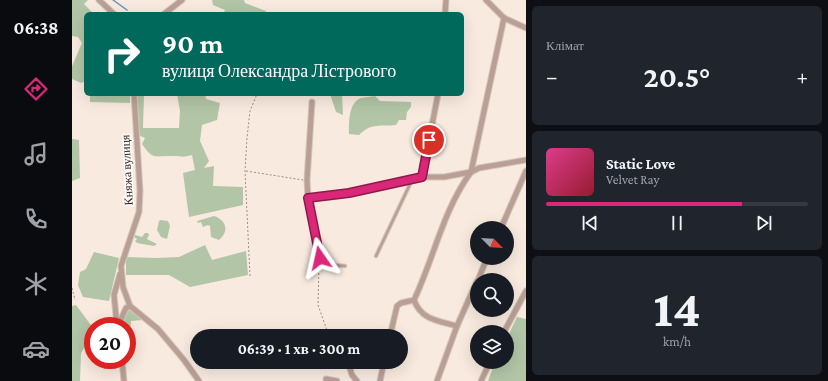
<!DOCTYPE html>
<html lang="uk">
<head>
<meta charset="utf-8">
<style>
  body { margin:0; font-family:"Crimson Pro",serif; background:#20242c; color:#f1f3f6; height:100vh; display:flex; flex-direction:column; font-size:15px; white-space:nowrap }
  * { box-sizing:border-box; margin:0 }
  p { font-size:13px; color:#9ea1a6 }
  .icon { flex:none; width:22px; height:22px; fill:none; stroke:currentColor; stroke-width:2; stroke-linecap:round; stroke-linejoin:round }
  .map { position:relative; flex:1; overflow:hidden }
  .drawer { display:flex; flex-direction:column; gap:6px; padding:6px; background:#0d0f14; width:302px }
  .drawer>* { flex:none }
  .guide { position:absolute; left:12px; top:12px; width:380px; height:84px; border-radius:6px; box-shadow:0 4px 16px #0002; background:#00695c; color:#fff; overflow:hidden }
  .needle { width:26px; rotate:114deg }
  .controls { position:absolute; left:398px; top:221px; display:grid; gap:8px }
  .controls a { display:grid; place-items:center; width:44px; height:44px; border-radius:50%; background:#171b24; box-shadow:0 4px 16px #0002; font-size:20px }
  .speed { position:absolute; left:12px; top:317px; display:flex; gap:8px; font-size:20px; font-weight:700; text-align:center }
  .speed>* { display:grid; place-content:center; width:52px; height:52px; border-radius:50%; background:#171b24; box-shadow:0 4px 16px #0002; line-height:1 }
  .speed .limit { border:6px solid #d22; background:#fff; color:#111 }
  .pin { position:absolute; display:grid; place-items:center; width:34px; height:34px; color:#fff; margin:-17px; border:2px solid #fff; border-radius:50%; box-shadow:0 1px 4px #0007 }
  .me { position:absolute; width:44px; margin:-22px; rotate:349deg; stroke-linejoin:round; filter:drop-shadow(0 0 3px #0008) }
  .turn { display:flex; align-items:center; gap:14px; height:84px; padding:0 12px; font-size:18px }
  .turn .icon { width:52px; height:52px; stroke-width:2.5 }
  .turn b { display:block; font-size:28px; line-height:34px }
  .big { font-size:30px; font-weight:700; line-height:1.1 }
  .drawer .tile { flex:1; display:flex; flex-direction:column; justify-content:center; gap:6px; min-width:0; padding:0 14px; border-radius:6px; background:#20242c }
  .drawer .dial { align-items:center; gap:0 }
  .dial b { font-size:52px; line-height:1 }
  .song { display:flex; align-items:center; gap:12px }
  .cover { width:48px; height:48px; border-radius:6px; background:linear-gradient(135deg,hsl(330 70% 55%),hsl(350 70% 35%)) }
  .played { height:4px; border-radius:2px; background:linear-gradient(90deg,#db2777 75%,#363941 75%) }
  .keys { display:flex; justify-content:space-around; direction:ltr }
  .heat { display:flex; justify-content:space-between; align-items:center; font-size:22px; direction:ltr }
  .trip { position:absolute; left:118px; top:329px; width:218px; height:40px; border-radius:20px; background:#171b24; box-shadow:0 4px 16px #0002; font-weight:700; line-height:40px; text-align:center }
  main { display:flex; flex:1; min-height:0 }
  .dock { display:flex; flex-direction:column; width:72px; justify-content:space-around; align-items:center; background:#090b0e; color:#9ea1a6 }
  .dock .icon { width:28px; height:28px }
  .dock .current { color:#db2777 }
  .dock b { font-size:18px; color:#f1f3f6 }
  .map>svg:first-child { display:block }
  .green { fill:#b2c5a6 }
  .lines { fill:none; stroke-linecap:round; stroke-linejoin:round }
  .stream { stroke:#6693bb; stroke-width:1.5 }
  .service-casing { stroke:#d4c7be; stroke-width:4.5 }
  .minor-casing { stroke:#d4c7be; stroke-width:7 }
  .path { stroke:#988e87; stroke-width:1; stroke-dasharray:2 2; stroke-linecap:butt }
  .service { stroke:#ba9f95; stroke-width:2.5 }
  .minor { stroke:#ba9f95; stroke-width:5 }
  .route-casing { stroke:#8e194d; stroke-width:10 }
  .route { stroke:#db2777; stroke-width:7 }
  .labels { text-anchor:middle; stroke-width:3.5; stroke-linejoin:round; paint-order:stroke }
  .street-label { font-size:12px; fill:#2e2925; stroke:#fff9f5 }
</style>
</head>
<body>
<main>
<nav class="dock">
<b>06:38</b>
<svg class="icon current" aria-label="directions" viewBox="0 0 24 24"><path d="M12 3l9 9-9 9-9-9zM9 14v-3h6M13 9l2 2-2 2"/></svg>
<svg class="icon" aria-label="music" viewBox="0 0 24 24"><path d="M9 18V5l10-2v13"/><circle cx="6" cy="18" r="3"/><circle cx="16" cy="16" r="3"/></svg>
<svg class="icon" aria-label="phone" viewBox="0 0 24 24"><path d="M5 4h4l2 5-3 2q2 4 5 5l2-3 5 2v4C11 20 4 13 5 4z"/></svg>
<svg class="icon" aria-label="climate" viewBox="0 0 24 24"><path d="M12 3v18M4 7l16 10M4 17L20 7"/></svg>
<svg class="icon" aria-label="car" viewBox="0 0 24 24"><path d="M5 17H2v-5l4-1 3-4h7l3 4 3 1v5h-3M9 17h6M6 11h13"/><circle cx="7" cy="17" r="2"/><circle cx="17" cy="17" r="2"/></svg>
</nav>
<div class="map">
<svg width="454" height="381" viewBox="0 0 454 381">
  <rect width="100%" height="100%" fill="#f8eadf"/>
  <g class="green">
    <path d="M0 0H16L12 4 22 14H14V81L9 83 0 79V66L10 43 6 37 0 36Z"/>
    <path d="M140 0H172L173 3 194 11V14H151L153 10 141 5Z"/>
    <path d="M18 94H58V103L18 102Z"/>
    <path d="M64 94H72L71 128H107L108 111 105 94H133L134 99 148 103 145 120 130 125 128 141 137 161 132 168 142 166 141 186 171 187V205L117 217 111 173 123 170 120 155C109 158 110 156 99 156 82 156 81 160 70 144L73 138 66 135Z"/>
    <path d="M258 94H270L271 115 264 112Z"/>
    <path d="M303 96 308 101 339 102V107L335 112 334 120H327L324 125C308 127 300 122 287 135L277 134C277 123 276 103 289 98 293 97 299 97 303 96Z"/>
    <path d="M0 139 7 140 8 178 0 181Z"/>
    <path d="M142 216C154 220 158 231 147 240L139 237 138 226 136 225 131 227 129 222 126 223 125 221Z"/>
    <path d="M89 220 96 221 98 226 95 239 89 237 85 230 87 221Z"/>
    <path d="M73 233H76L77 235 75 239 85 244 82 246 65 243 63 241 65 239 62 237 63 235 70 237Z"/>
    <path d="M133 245 140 260 174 251 176 275 118 287 97 275H54V257L84 258 107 257Z"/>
    <path d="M22 252 47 258 37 301 11 297 6 285 8 272 14 269Z"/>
    <path d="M4 305 21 328V333L9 353 8 381H0V306Z"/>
    <path d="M57 309 71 320 59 321 58 335 55 337V326H48L55 310Z"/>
    <path d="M445 317 454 319V381H416L423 362H435V338Z"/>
  </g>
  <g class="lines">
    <path class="stream" d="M41 0 55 10"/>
    <defs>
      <g id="service">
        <path d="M236 198 248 259 253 264 273 266"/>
        <path d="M304 256 340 180"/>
      </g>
      <g id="minor">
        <path d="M27 0 42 14"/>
        <path d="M414 0 432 18 454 28"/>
        <path d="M92 14 110 0"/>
        <path d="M373 14 374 0"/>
        <path d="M62 94 68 191 67 212 49 266 51 287 58 306 86 329 112 360 127 381"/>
        <path d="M240 102 235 180 236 198 277 193 350 177H372L399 172 407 168 454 160"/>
        <path d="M350 177 366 94"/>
        <path d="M429 228 454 171"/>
        <path d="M406 280 415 258"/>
        <path d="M342 300C349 320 367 321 385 326"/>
        <path d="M45 326 42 295 48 274"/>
        <path d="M46 326 54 308 58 306"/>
        <path d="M432 332 454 291"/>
        <path d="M318 336 325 306 329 303 342 300C362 258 371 210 399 172L432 18"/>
        <path d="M50 360 52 381"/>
        <path d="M276 362 280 375 285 381"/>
        <path d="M254 379 265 381"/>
        <path d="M308 381 312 362"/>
        <path d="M365 381 385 326 405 281"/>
        <path d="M409 381 418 362"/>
      </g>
    </defs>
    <use href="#service" class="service-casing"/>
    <use href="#minor" class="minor-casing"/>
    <g class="path">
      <path d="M174 171 231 180"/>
      <path d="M247 265 246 305 257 336"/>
      <path d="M178 276 173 171 175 138 178 111 185 94"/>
      <path d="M0 288 3 300"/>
    </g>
    <use href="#service" class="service"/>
    <use href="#minor" class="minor"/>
  </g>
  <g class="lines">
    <defs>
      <path id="route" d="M248 258 236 198 277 193 350 177 357 140"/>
    </defs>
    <use href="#route" class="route-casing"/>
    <use href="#route" class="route"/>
  </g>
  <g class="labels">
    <g class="street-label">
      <text transform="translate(55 170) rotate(-93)" y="4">Княжа вулиця</text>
    </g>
  </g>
</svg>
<div class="controls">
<a><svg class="needle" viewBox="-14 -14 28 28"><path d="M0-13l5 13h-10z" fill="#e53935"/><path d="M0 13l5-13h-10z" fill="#9ea1a6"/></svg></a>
<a><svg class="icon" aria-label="search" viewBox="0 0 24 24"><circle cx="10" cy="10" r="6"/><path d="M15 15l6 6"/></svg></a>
<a><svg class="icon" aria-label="layers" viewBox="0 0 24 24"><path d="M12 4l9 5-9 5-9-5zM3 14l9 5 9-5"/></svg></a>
</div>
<div class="speed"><div class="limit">20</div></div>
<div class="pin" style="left:357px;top:140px;background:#d93025"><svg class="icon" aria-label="arrive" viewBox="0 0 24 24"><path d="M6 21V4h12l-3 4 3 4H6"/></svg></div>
<svg class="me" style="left:248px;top:258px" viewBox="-20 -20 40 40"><path d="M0-17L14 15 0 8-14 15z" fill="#db2777" stroke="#fff" stroke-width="4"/></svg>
<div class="trip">06:39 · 1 хв · 300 m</div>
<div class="guide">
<div class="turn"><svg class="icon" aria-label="right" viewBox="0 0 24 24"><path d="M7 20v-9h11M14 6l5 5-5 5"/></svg><div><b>90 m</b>вулиця Олександра Лістрового</div></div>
</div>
</div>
<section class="drawer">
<div class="tile"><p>Клімат</p>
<div class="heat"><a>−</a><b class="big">20.5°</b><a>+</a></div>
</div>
<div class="tile">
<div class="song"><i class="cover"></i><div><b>Static Love</b><p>Velvet Ray</p></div></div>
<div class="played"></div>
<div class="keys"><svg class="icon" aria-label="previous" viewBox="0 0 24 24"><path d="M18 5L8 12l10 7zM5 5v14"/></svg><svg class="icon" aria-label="pause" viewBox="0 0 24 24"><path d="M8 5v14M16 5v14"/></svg><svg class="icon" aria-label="next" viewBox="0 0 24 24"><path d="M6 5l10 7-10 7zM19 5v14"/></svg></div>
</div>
<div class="tile dial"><b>14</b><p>km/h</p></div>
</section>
</main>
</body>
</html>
